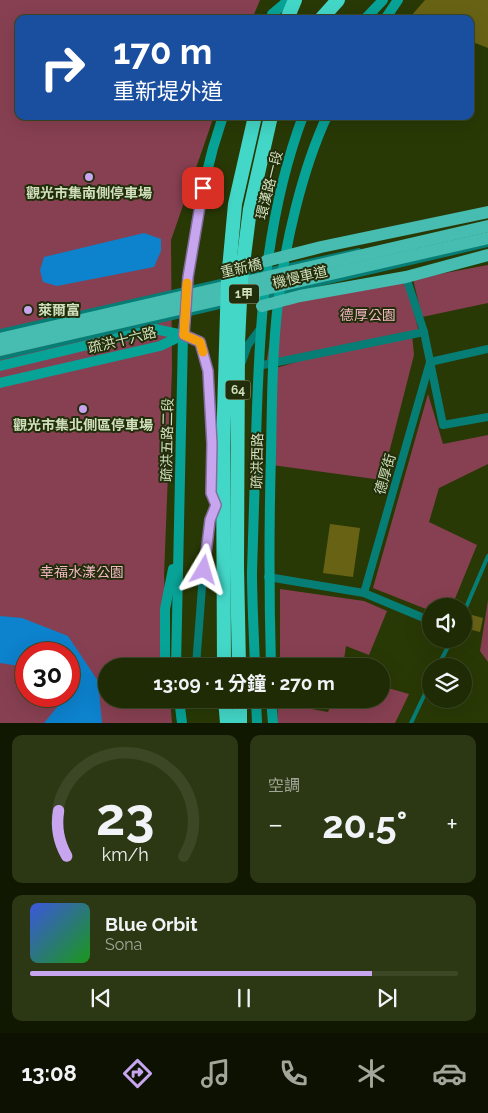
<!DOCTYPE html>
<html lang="zh-TW">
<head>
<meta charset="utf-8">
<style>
  body { margin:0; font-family:Raleway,"Noto Sans TC",sans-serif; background:#2c3713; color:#f1f3f6; height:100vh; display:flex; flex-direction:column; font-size:19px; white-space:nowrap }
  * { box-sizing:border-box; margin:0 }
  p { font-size:16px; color:#a1a79a }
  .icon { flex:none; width:28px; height:28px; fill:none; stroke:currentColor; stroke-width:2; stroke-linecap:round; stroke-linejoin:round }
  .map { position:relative; height:723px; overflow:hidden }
  .details { display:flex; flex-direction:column; gap:12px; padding:12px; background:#111802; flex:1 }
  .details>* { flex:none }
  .guide { position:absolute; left:15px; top:15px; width:459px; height:105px; border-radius:10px; box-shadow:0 5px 20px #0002,0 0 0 1px #3c4726; background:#1a4fa0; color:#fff; overflow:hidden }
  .controls { position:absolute; left:422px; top:598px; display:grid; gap:10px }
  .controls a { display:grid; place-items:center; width:50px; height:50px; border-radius:50%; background:#1f2b04; box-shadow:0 5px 20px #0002,0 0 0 1px #3c4726; font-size:25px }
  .speed { position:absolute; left:15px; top:642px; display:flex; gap:10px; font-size:25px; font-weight:700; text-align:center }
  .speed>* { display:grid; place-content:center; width:65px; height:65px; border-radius:50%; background:#1f2b04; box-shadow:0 5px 20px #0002,0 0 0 1px #3c4726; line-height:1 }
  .speed .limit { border:8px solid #d22; background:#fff; color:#111 }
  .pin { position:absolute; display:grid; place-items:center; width:42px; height:42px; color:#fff; margin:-21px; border-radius:10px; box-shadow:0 2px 8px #0006 }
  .me { position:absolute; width:55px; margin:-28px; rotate:7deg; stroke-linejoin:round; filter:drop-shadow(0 0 4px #0008) }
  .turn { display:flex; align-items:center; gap:18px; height:105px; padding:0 15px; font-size:22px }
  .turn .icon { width:65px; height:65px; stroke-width:2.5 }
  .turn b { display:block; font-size:35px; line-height:42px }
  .big { font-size:38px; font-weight:700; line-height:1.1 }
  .details .widget { flex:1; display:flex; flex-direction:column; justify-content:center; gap:8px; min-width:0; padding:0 18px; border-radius:10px; background:#2c3713 }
  .details .dial { align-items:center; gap:0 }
  .dial svg { height:130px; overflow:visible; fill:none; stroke:#3c4726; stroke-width:7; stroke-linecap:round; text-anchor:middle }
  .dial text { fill:#f1f3f6; stroke:none }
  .song { display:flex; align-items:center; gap:15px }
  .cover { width:60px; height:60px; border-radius:8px; background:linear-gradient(135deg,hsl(230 70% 55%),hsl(120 70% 35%)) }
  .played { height:5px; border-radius:2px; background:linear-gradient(90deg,#c8a6ef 80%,#3c4726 80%) }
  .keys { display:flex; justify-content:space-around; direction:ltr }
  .heat { display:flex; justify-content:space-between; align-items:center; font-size:28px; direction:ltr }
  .details .tiles { flex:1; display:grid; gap:12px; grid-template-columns:1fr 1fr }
  .widget:last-child { grid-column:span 2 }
  .trip { position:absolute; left:98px; top:658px; width:292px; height:50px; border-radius:25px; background:#1f2b04; box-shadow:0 5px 20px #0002,0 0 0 1px #3c4726; font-weight:700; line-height:50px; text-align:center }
  .tab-bar { display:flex; height:80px; justify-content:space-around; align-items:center; background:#0c1102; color:#a1a79a }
  .tab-bar .icon { width:35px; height:35px }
  .tab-bar .on { color:#c8a6ef }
  .tab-bar b { font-size:22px; color:#f1f3f6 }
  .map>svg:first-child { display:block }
  .green { fill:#874052; fill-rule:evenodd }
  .water { fill:#0d82cd }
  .building { fill:#686314 }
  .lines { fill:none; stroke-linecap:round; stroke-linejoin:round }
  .lane { stroke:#067e75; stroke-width:4 }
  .street { stroke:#067e75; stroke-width:8 }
  .secondary { stroke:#08a397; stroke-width:10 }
  .primary { stroke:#47bcb0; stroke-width:12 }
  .highway { stroke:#43d7c8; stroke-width:14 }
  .route-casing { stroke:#826c9b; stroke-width:12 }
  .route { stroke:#c8a6ef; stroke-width:9 }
  .slow { stroke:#f59e0b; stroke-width:9 }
  .poi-dot { fill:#c8a6ef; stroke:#222e0b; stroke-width:2 }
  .labels { text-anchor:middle; stroke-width:4; stroke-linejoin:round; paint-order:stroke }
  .shield { fill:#222e0b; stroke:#9caa88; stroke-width:1 }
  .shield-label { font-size:12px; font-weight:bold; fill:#d1dfbd }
  .street-label { font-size:14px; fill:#d1dfbd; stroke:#222e0b }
  .poi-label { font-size:14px; font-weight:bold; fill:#d1dfbd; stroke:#222e0b }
  .park-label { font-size:14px; fill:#f2b6c2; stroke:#222e0b }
</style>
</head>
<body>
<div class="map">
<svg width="488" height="723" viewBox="0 0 488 723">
  <rect width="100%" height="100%" fill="#293905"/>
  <g class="green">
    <path d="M0 0H260L252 19H19V116H214L171 240 172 370 164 576 169 666H106V699H170L172 723H0ZM26 654H69V696H26Z"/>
    <path d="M488 265V303L422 317 413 279Z"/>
    <path d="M405 278 419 332 412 334 414 355 382 480 272 465 276 368 334 351 266 365 275 310 290 304Z"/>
    <path d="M428 394 443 444 488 435V464L439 488 429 522 477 545 452 606H431V611L373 588Z"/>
    <path d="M280 589 364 601 387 611 369 655 346 646 343 666H308L280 660Z"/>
    <path d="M488 600V662L480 651Z"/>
    <path d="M381 686 409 694 395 723H277L278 703 328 712 333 699H381Z"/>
  </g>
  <g class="water">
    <path d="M144 233 161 239V251L154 267 57 286 43 282 40 270 44 257Z"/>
    <path d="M0 616 22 618 68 636 98 681 102 723H44L62 701 58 696H69V654H26V667L0 663Z"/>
  </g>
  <g class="building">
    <path d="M425 0H488V48L470 41V19H417L411 16Z"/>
    <path d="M330 524 360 528 353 577 323 573Z"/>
    <path d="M472 615 483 618 480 632 468 629Z"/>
  </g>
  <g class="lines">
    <g class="lane">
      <path d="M244 275 359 250"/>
      <path d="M243 302 488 245"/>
      <path d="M0 331 225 280"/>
      <path d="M0 358 224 306"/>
      <path d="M464 612 488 556"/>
      <path d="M438 666 452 639"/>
      <path d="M411 723 431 681"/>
    </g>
    <g class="street">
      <path d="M406 277 424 332 443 425 488 417"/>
      <path d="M183 335 200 342 208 371 211 444V493L217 508"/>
      <path d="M242 362 248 345 260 329"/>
      <path d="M430 362 488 349"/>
      <path d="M258 366 424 332"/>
      <path d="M268 577 364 593 431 621"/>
      <path d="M364 593 430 362"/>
      <path d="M196 666 202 587 210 519 216 505 222 497"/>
    </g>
    <g class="secondary">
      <path d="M272 14 284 4 287 0"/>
      <path d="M365 19 383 0"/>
      <path d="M385 19 398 0"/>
      <path d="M0 366 155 329 183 335"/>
      <path d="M0 383 160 346 183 335"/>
      <path d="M165 666V609L173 569"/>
      <path d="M176 666 183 335 188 277 203 188 213 148 223 116"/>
      <path d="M255 666C254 635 252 603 252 572 253 528 255 484 256 440 259 330 264 220 303 116"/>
      <path d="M271 666C269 595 269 525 271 454 272 404 272 353 278 303 285 244 302 170 327 116"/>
      <path d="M179 699 182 723"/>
      <path d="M256 699 257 723"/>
      <path d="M271 699 273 723"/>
    </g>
    <g class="primary">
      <path d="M266 261 321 247 488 212"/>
      <path d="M262 306 300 296 406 277 488 255"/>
      <path d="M0 339 488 226"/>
      <path d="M0 350 488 238"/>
    </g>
    <g class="highway">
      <path d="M287 19 295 0"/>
      <path d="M321 19 338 0"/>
      <path d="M224 666 223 447 228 280 235 204 255 116"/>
      <path d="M239 666 237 566 238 343 241 280 250 209 271 116"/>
      <path d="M225 699 227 723"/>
      <path d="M240 699V723"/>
    </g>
  </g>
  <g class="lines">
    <defs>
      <path id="route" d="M203 188 188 277 184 335 200 342 208 371 212 444 211 493 216 505 210 520 204 570"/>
    </defs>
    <use href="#route" class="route-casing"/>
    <use href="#route" class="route"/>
    <path class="slow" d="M187 283 184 335 200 342 203 352"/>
  </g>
  <g class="poi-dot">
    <circle cx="89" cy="177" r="5"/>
    <circle cx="28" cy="310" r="5"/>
    <circle cx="83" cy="409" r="5"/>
  </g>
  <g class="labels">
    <g class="shield">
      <rect x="229" y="284.5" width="30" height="19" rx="4"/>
      <rect x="225.5" y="380.5" width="25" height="19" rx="4"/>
    </g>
    <g class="shield-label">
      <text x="244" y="298">1甲</text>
      <text x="238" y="394">64</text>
    </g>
    <g class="street-label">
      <text transform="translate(269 185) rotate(-76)" y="5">環漢路一段</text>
      <text transform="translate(241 268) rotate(-13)" y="5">重新橋</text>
      <text transform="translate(300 277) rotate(-13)" y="5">機慢車道</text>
      <text transform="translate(122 340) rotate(-14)" y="5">疏洪十六路</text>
      <text transform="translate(167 440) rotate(-89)" y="5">疏洪五路二段</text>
      <text transform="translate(257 461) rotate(-89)" y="5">疏洪西路</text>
      <text transform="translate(385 474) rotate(-74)" y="5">德厚街</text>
    </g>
    <g class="poi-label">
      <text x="89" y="198">觀光市集南側停車場</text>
      <text x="38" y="315" text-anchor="start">萊爾富</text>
      <text x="83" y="430">觀光市集北側區停車場</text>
    </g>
    <g class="park-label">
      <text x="368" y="320">德厚公園</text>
      <text x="82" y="577">幸福水漾公園</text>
    </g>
  </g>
</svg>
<div class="controls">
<a><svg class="icon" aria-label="sound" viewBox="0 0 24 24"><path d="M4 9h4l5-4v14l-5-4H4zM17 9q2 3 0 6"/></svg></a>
<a><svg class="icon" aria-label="layers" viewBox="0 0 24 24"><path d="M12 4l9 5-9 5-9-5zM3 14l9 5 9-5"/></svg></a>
</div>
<div class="speed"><div class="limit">30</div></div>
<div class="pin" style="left:203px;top:188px;background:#d93025"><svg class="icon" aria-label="arrive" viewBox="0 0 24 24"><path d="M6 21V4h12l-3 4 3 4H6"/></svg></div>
<svg class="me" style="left:204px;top:570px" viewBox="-20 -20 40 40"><path d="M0-17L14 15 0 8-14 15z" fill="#c8a6ef" stroke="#fff" stroke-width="4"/></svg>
<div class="trip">13:09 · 1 分鐘 · 270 m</div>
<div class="guide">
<div class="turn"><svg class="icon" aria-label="right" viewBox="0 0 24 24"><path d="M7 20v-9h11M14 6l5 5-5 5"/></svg><div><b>170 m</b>重新堤外道</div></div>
</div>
</div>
<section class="details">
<div class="tiles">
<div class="widget dial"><svg viewBox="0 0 100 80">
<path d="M14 69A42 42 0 1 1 86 69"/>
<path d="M14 69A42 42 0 0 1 9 41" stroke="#c8a6ef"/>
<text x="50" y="56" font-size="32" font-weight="700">23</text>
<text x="50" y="72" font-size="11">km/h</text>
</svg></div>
<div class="widget"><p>空調</p>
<div class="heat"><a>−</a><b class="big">20.5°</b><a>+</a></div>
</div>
<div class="widget">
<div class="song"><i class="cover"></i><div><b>Blue Orbit</b><p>Sona</p></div></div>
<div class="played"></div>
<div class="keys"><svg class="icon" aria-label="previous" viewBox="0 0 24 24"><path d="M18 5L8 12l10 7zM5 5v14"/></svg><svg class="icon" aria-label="pause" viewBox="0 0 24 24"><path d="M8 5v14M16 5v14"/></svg><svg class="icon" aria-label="next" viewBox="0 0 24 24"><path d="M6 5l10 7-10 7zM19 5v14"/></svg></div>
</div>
</div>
</section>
<nav class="tab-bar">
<b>13:08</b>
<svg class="icon on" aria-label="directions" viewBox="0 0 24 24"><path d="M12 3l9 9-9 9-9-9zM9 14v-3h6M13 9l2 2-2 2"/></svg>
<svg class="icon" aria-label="music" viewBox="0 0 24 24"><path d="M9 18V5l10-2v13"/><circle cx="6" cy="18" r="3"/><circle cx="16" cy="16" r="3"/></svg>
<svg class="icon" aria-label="phone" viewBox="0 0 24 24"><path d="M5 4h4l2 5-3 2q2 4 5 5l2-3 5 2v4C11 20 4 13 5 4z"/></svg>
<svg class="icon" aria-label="climate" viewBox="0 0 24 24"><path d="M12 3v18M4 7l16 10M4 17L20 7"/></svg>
<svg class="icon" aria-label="car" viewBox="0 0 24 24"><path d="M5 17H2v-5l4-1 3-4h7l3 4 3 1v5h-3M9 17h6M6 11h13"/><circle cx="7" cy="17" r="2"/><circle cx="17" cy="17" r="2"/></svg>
</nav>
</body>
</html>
